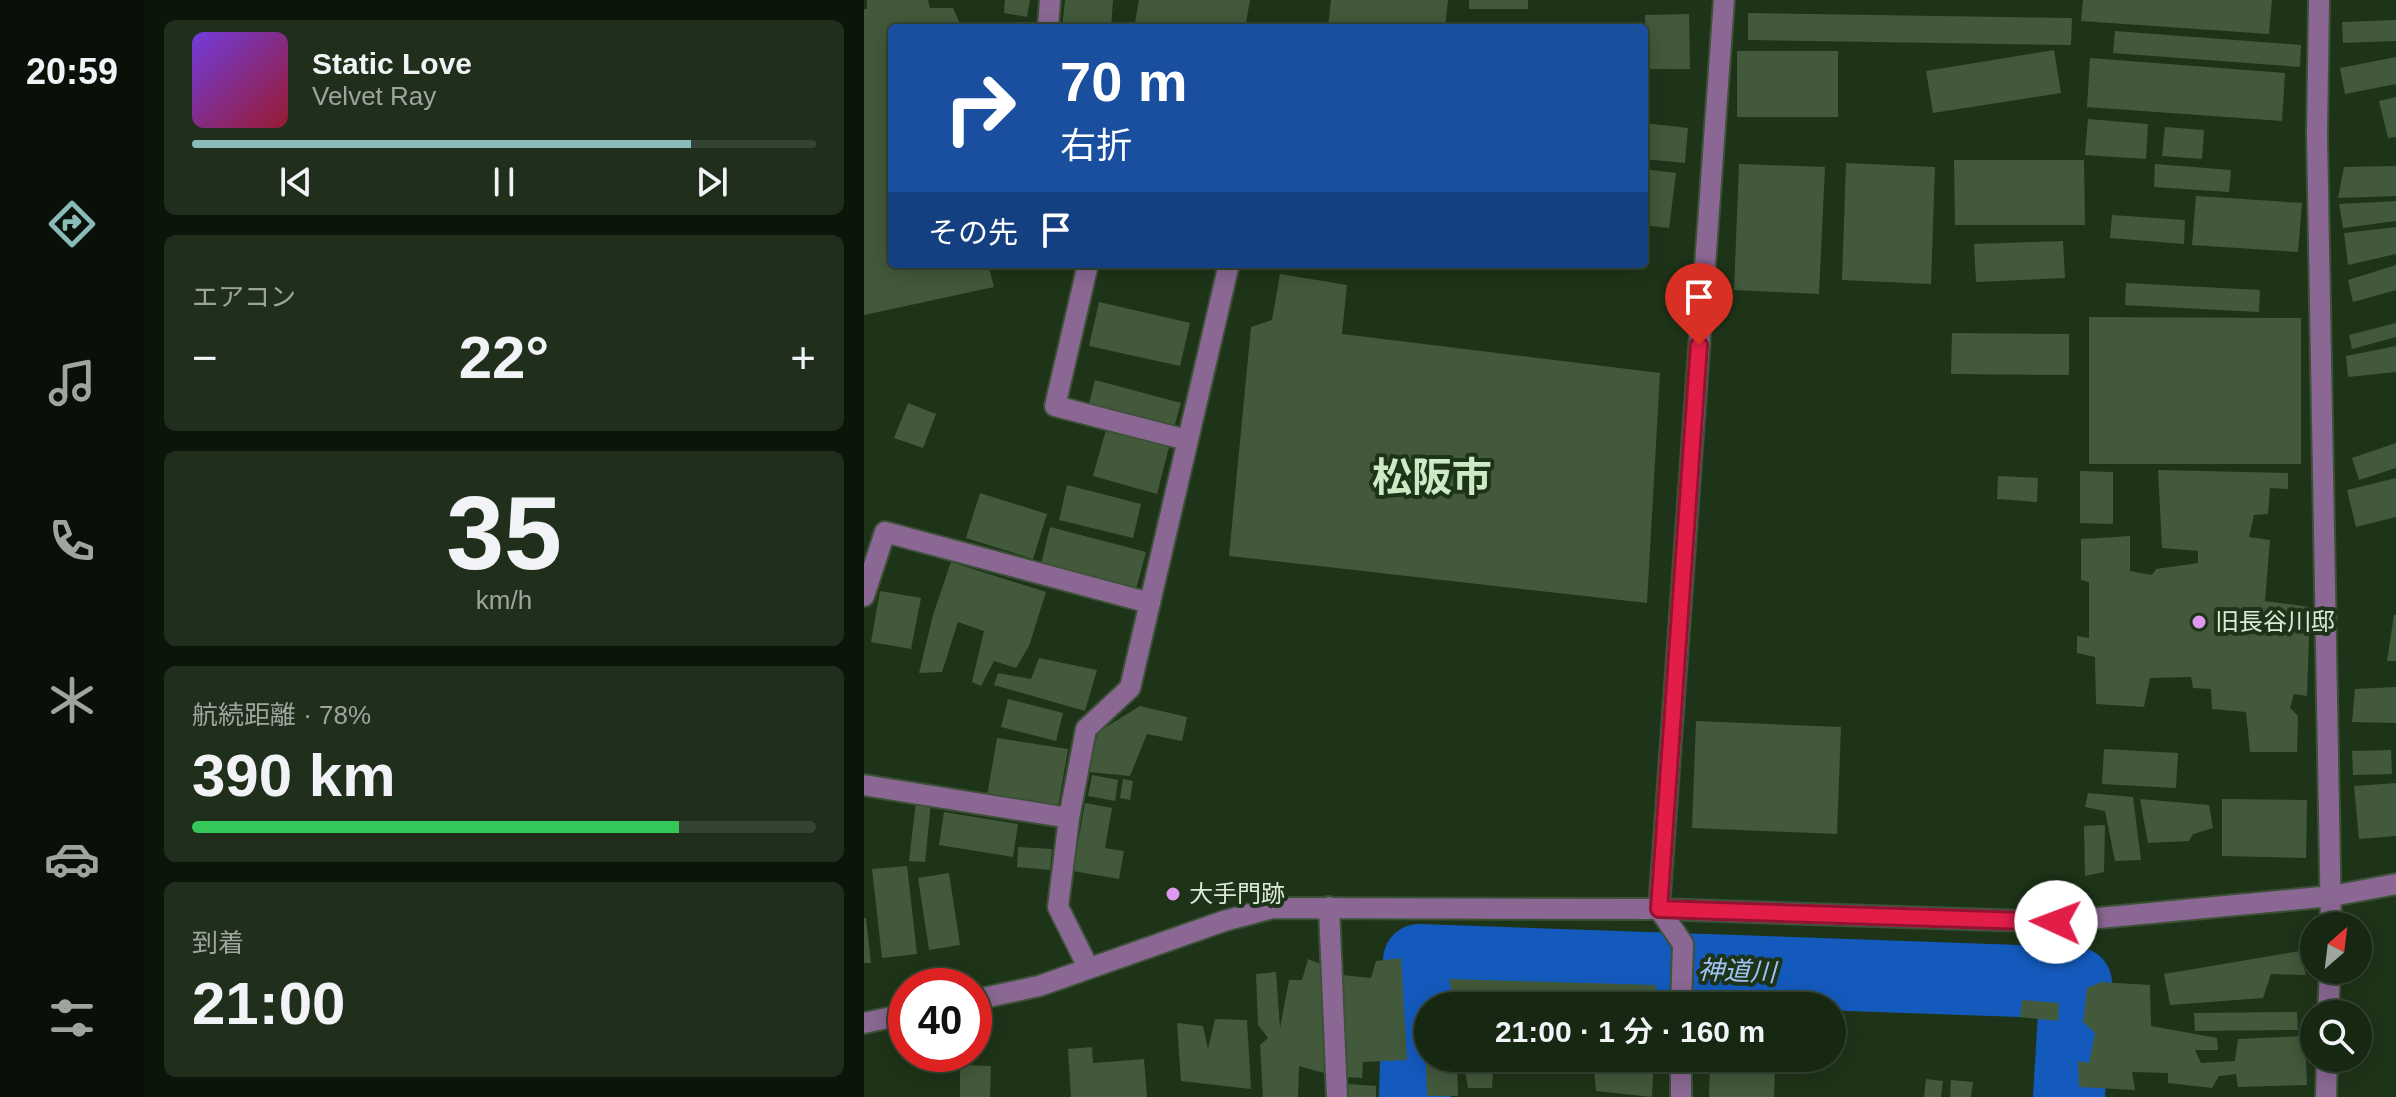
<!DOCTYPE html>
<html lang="ja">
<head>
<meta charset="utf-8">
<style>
  body { margin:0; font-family:Arial,"Noto Sans JP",sans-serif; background:#1f2f1b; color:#f1f3f6; height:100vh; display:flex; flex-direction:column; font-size:30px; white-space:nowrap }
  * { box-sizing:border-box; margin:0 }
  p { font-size:26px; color:#9ea59f }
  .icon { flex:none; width:44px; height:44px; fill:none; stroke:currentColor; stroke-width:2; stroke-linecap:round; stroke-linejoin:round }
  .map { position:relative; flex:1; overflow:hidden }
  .side { display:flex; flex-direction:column; gap:20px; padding:20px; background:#0c150a; width:720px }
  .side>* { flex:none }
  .hud { position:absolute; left:24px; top:24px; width:760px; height:244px; border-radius:8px; box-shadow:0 4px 20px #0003,0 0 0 2px #354432; background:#1a4fa0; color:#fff; overflow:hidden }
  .needle { width:52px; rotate:28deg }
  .buttons { position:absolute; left:1436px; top:912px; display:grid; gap:16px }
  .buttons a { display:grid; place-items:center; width:72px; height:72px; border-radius:50%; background:#162712; box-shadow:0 4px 20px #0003,0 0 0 2px #354432; font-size:40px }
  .speed { position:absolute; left:24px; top:968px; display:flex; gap:16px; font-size:40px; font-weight:700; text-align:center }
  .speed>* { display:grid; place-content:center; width:104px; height:104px; border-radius:50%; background:#162712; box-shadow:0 4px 20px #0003,0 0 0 2px #354432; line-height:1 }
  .speed .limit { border:12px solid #d22; background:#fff; color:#111 }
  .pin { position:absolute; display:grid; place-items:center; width:68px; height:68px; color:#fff; margin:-82px -34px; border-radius:50% 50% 50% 0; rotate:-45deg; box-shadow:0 0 8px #0007 }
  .pin .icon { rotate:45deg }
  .me { position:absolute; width:88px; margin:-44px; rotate:272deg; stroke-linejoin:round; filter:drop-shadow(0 0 6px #0008) }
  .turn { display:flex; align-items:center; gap:28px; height:168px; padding:0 40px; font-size:36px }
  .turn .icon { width:104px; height:104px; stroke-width:2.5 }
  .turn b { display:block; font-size:56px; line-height:68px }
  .then { display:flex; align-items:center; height:76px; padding:0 40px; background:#0003; gap:16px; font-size:30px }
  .big { font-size:60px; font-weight:600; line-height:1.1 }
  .side .tile { flex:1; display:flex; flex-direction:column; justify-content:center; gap:12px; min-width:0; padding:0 28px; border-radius:12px; background:#1f2f1b }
  .side .dial { align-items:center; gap:0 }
  .dial b { font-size:104px; line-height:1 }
  .song { display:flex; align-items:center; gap:24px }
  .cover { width:96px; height:96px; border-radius:12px; background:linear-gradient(135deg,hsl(260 70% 55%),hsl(350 70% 35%)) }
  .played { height:8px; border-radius:4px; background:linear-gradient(90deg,#8bbbb9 80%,#354432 80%) }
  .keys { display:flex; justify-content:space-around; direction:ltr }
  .heat { display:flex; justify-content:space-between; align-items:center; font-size:44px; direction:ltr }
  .charge { height:12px; border-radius:6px; background:linear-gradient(90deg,#34c759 78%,#354432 0) }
  .trip { position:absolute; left:550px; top:992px; width:432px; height:80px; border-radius:40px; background:#162712; box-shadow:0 4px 20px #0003,0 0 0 2px #354432; font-weight:600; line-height:80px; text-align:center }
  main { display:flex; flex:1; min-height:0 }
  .tab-bar { display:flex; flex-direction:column; width:144px; justify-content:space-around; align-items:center; background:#091007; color:#9ea59f }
  .tab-bar .icon { width:56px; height:56px }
  .tab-bar .selected { color:#8bbbb9 }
  .tab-bar b { font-size:36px; color:#f1f3f6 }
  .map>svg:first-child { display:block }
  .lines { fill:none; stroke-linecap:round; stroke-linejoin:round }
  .river { stroke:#145abd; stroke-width:72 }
  .building { fill:#42593b }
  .minor-casing { stroke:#3c5137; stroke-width:24 }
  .minor { stroke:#8a6893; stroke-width:20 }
  .route-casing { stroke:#92132f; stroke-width:20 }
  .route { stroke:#e11d48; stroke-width:14 }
  .poi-dot { fill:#de98f2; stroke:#1e3418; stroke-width:3 }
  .labels { text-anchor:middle; stroke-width:8; stroke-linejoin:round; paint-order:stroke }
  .poi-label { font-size:24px; fill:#dcead8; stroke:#1e3418; text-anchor:start }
  .water-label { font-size:26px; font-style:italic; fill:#a1c2f4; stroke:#1e3418 }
  .town-label { font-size:40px; font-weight:bold; fill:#cee9c6; stroke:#1e3418 }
</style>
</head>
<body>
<main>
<nav class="tab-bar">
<b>20:59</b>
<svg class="icon selected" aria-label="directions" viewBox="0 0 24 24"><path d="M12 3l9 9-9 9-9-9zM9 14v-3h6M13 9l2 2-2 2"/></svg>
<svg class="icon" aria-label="music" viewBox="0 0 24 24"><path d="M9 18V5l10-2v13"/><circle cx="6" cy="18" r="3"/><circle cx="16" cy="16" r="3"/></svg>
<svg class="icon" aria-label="phone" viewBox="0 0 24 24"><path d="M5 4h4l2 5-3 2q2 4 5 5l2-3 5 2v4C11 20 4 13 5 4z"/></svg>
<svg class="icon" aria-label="climate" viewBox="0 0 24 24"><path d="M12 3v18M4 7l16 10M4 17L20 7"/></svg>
<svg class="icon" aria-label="car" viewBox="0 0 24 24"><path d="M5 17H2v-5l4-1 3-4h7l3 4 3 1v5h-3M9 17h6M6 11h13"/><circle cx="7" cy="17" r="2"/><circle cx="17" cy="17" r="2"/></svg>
<svg class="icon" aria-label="filters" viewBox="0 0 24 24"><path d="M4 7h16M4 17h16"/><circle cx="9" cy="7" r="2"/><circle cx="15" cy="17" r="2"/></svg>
</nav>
<section class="side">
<div class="tile">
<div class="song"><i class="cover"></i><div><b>Static Love</b><p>Velvet Ray</p></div></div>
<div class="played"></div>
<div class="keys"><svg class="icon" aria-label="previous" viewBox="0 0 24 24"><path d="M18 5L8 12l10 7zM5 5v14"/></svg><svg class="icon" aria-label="pause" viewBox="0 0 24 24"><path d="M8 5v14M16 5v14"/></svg><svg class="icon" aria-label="next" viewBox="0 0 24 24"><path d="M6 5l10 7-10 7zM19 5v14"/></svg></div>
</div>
<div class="tile"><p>エアコン</p>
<div class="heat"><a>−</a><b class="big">22°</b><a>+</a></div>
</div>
<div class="tile dial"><b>35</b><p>km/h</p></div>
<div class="tile"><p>航続距離 · 78%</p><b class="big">390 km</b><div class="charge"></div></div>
<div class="tile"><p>到着</p><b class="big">21:00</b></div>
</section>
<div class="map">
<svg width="1532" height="1097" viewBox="0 0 1532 1097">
  <rect width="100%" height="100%" fill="#1e3418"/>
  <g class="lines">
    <path class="river" d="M551 1097 555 960 1212 983 1205 1097"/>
  </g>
  <g class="building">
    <path d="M3 0H64L66 8H89L98 28H28V264H124L130 287 0 315V9H3Z"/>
    <path d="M141 0H166L163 17 140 13Z"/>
    <path d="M201 0H249L247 28H198Z"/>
    <path d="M275 0H386L381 28H270Z"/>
    <path d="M467 0H584L581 28H464Z"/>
    <rect x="605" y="0" width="59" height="9"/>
    <path d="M1219 0H1408L1405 34 1217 21Z"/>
    <path d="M884 13 1208 18 1207 45 884 40Z"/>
    <path d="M825 14 826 69H782L781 15Z"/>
    <path d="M1532 20V41L1479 43 1478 22Z"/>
    <path d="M1251 31 1437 45 1436 67 1249 53Z"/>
    <path d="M1190 50 1197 93 1069 113 1062 71Z"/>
    <rect x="873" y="51" width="101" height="66"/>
    <path d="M1532 57V84L1481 94 1476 68Z"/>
    <path d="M1226 58 1421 73 1418 121 1223 107Z"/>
    <path d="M1532 97V137L1524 138 1515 101Z"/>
    <path d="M1224 119 1284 124 1282 159 1221 155Z"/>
    <path d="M780 123 824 128 821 163 780 159Z"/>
    <path d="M1301 127 1340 130 1338 159 1298 156Z"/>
    <path d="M1090 160H1220L1221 225H1091Z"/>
    <path d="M982 163 1071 167 1067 284 978 280Z"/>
    <path d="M875 164 961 167 955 294 870 290Z"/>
    <path d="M1291 164 1367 170 1365 192 1290 187Z"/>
    <path d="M1532 166V196L1474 198 1480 167Z"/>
    <path d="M780 169 812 173 805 228 780 225Z"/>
    <path d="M1332 196 1438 203 1434 252 1328 245Z"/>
    <path d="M1532 201V221L1479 228 1475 204Z"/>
    <path d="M1248 215 1321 220 1320 244 1246 238Z"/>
    <path d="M1532 227V254L1484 265 1480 233Z"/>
    <path d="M1199 241 1201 278 1112 282 1110 244Z"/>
    <path d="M1532 265V290L1489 302 1484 280Z"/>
    <path d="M416 274 483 285 478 334 796 373 783 603 365 556 387 327 408 320Z"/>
    <path d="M1262 283 1396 290 1395 312 1261 305Z"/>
    <path d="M235 302 326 323 316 366 225 346Z"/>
    <path d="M1225 317 1437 318V464H1225Z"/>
    <path d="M1532 323V337L1488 349 1485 335Z"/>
    <path d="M1088 333 1205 334V375L1087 374Z"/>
    <path d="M1532 346V372L1484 377 1482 356Z"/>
    <path d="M231 380 317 403 310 427 225 404Z"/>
    <path d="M44 403 72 414 59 448 30 438Z"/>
    <path d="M243 426 306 443 293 494 229 476Z"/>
    <path d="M1532 443V468L1495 480 1488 458Z"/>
    <path d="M1294 470 1424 473V489L1406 488 1404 514 1390 515 1385 537 1406 540 1401 601 1446 607 1443 696 1430 694 1426 708 1434 716 1433 752H1386L1382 712 1348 709 1347 689 1329 688 1327 677 1286 678 1280 707 1232 704 1231 657 1213 653V636L1225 638V582L1217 580V539L1266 536V571L1288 575 1292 569 1334 563V551L1298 548Z"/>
    <path d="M1216 471 1249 472V524L1216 523Z"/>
    <path d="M1134 476 1174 478 1173 502 1133 499Z"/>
    <path d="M1532 478V517L1492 527 1483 490Z"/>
    <path d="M203 485 277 504 269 538 195 520Z"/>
    <path d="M116 493 183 514 169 559 102 538Z"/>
    <path d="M186 527 282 552 272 589 177 564Z"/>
    <path d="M87 562 182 592 165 646 152 668 130 661 117 686 108 682 120 631 94 622 78 672 55 673 69 615Z"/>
    <path d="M16 591 57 598 47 649 7 642Z"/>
    <path d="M1530 615H1532V661H1523Z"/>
    <path d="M175 658 233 670 221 711 130 685 134 673 167 679Z"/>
    <path d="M1532 687V723L1488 722 1491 689Z"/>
    <path d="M144 699 199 713 192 741 137 727Z"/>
    <path d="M276 706 323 717 318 741 283 734 266 776 224 772 234 732Z"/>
    <path d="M832 721 977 727 973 834 828 828Z"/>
    <path d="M133 738 204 749 194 808 123 796Z"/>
    <path d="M1240 749 1314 753 1312 788 1238 784Z"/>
    <path d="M1527 750 1528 774 1489 775 1488 751Z"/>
    <path d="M228 775 254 780 251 801 224 796Z"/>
    <path d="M259 779 269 781 266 800 256 798Z"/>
    <path d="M1532 783V836L1495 839 1490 786Z"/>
    <path d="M1224 793 1269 797 1277 860 1251 861 1241 811 1221 807Z"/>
    <path d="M1276 799 1345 805 1349 828 1329 834 1325 841 1284 843Z"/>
    <path d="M1358 799 1443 800 1442 858 1358 856Z"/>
    <path d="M52 801 67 803 61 862 45 861Z"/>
    <path d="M221 803 248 808 241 848 260 851 255 879 209 871Z"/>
    <path d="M80 812 154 824 149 857 75 845Z"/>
    <path d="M1241 825 1240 872 1221 876 1220 826Z"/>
    <path d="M154 847 188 849 186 870 153 867Z"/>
    <path d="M43 866 53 954 18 958 8 869Z"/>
    <path d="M85 873 96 945 65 950 54 878Z"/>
    <path d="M0 918H2L7 963H0Z"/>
    <path d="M1436 951 1442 975 1407 974 1399 998 1306 1005 1300 974Z"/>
    <path d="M537 958 543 1060 499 1062 498 1078 481 1077 478 975 507 978 512 961Z"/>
    <path d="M444 959 459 965 460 1073 435 1066 434 1097H399L396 1045 404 1038 394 1025 392 974 412 972 416 1028 425 980H438Z"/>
    <path d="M585 979 792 985 791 1006H590Z"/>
    <path d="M1237 982 1286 985 1287 1026 1353 1038 1354 1050H1331L1337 1063 1371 1061 1374 1039 1441 1036 1443 1085 1374 1087 1372 1074 1355 1076 1348 1088 1304 1083V1073L1268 1072 1271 1090 1215 1087 1214 1061 1225 1063 1231 1033 1219 1022 1223 988Z"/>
    <path d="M1158 1000 1195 1003 1194 1021 1156 1017Z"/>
    <path d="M1433 1012 1434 1030 1331 1031 1330 1013Z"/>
    <path d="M560 1016 564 1017V1058H593L594 1096H563Z"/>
    <path d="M351 1019 383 1020 387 1089 317 1081 313 1023 339 1026 344 1049Z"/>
    <path d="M228 1047 229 1063 280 1059 283 1097H207L204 1049Z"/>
    <path d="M599 1058H630L628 1088H604Z"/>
    <path d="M729 1058H790L788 1097 732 1091Z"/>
    <path d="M96 1065 127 1066 126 1097H96Z"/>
    <path d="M846 1065 911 1068 910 1097H845Z"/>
    <path d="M1062 1079 1079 1081 1077 1097H1060Z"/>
    <path d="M1087 1080 1109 1082 1107 1097H1086Z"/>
    <path d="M483 1084 512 1086V1097H482Z"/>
  </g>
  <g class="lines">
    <defs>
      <g id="minor">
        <path d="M1455 0 1453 134 1467 926"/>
        <path d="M184 28 186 0"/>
        <path d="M224 264 191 406 323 440"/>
        <path d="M0 596 21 532 286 603"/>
        <path d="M0 785 205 818"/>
        <path d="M465 907 473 1097"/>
        <path d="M224 967 194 907 205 818 222 729 266 688 365 264"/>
        <path d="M110 1000 175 986 360 921 409 908 795 909 1192 922 1468 896 1532 884"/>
        <path d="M817 1006 819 944 795 909 860 0"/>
        <path d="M1464 1014 1466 970"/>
        <path d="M0 1023 42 1014"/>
        <path d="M817 1097V1058"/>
        <path d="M1462 1097 1463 1058"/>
      </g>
    </defs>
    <use href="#minor" class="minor-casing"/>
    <use href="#minor" class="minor"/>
  </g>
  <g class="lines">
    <defs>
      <path id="route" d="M835 345 795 909 1192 922"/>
    </defs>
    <use href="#route" class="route-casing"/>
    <use href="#route" class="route"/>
  </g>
  <g class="poi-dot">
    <circle cx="1335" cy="622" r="8"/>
    <circle cx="309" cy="894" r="8"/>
  </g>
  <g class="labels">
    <g class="poi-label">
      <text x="1351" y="630">旧長谷川邸</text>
      <text x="325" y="902">大手門跡</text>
    </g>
    <g class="water-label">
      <text transform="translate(873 971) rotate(2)" y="9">神道川</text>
    </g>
    <g class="town-label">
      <text x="568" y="491">松阪市</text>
    </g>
  </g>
</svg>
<div class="buttons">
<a><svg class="needle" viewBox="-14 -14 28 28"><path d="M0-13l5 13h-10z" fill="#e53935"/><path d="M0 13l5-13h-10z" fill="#9ea59f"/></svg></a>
<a><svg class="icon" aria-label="search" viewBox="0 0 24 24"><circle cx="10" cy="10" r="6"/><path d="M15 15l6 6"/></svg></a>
</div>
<div class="speed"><div class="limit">40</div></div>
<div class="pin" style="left:835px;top:345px;background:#d93025"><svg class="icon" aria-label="arrive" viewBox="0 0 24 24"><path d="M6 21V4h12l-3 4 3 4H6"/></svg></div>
<svg class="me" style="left:1192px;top:922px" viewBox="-20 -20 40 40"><circle r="19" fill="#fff"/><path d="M0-13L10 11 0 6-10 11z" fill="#e11d48"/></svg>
<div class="trip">21:00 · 1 分 · 160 m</div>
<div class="hud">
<div class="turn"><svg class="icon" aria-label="right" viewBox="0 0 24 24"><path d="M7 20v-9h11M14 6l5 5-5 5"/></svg><div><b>70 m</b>右折</div></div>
<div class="then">その先<svg class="icon" aria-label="arrive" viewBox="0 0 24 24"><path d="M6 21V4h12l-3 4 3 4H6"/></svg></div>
</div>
</div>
</main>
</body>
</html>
